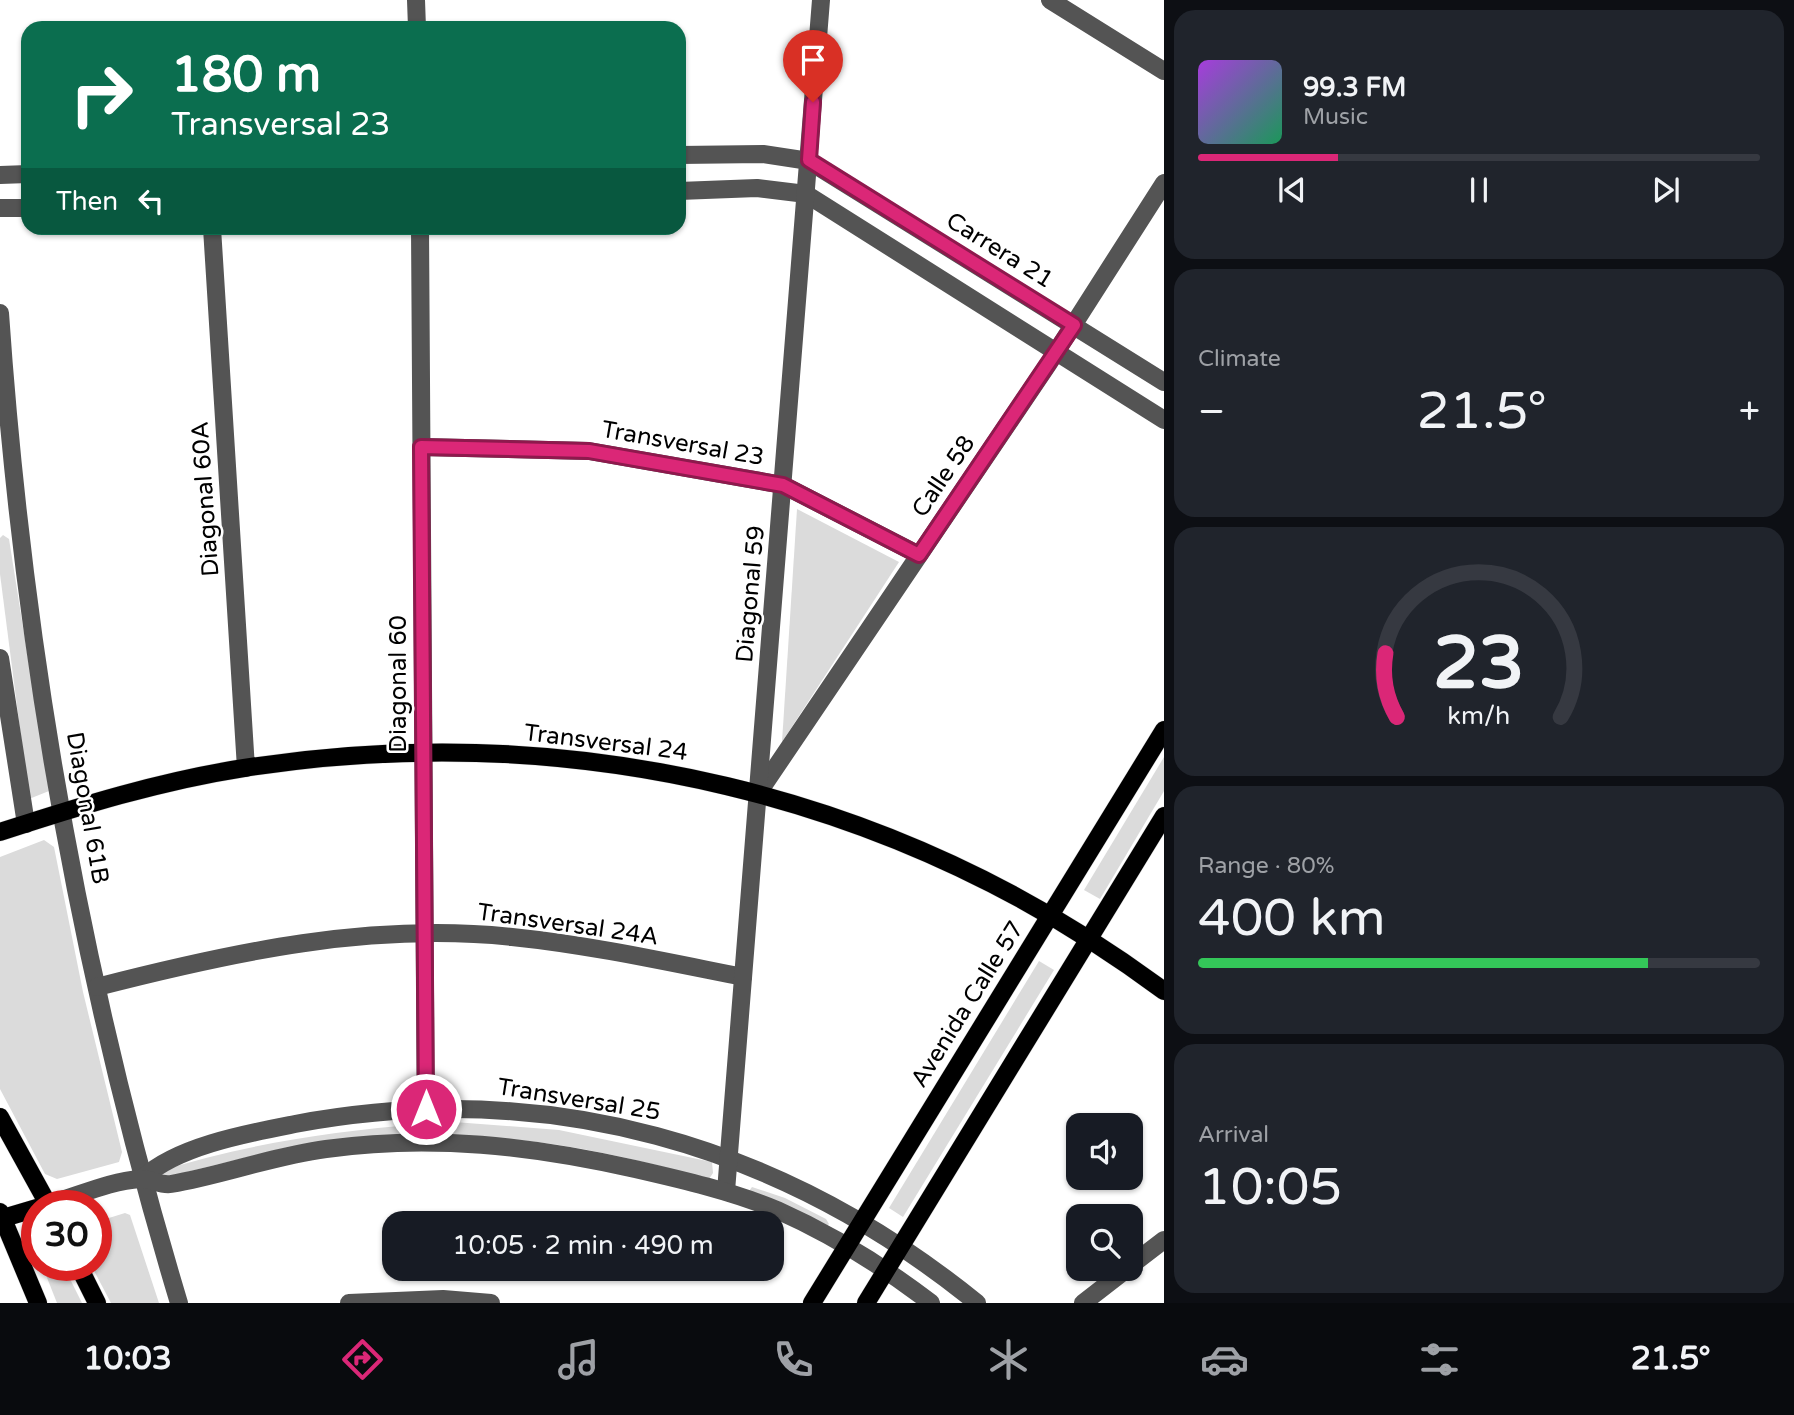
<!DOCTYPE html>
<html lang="en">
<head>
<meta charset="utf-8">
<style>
  body { margin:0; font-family:"Varela Round",sans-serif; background:#20242c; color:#f1f3f6; height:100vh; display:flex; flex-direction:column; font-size:26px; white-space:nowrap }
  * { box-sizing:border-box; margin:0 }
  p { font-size:23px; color:#9ea1a6 }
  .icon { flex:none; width:38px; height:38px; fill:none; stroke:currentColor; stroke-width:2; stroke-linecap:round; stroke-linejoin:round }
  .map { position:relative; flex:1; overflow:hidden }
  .drawer { display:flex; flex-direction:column; gap:10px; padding:10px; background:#0d0f14; width:630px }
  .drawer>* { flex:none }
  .hud { position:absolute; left:21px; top:21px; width:665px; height:214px; border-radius:21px; box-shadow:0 2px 5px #0004; background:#0b6e4f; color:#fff; overflow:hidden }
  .fabs { position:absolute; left:1066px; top:1113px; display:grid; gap:14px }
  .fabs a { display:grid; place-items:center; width:77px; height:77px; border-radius:14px; background:#171b24; box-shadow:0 2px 5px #0004; font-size:35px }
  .speed { position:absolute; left:21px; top:1190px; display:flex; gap:14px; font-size:35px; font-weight:700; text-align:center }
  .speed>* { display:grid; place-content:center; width:91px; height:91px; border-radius:50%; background:#171b24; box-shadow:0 2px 5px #0004; line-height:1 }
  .speed .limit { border:10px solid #d22; background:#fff; color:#111 }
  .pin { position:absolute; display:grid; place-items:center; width:60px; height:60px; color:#fff; margin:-72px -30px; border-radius:50% 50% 50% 0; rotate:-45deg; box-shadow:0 0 7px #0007 }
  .pin .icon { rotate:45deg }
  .me { position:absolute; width:77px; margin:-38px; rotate:0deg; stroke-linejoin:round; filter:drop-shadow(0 0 5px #0008) }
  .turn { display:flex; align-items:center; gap:24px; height:147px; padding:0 35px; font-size:32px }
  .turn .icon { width:91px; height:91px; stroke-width:2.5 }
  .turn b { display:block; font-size:49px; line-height:60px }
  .then { display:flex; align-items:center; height:66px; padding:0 35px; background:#0003; gap:14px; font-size:26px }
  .big { font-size:52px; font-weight:600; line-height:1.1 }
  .drawer .tile { flex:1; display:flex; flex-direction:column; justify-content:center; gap:10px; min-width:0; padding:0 24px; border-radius:21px; background:#20242c }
  .drawer .dial { align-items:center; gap:0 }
  .dial svg { height:182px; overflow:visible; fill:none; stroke:#363941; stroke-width:7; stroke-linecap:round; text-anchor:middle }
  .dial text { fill:#f1f3f6; stroke:none }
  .song { display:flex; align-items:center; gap:21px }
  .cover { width:84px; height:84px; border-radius:10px; background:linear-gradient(135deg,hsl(280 70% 55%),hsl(150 70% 35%)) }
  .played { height:7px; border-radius:4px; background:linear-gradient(90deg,#db2777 25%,#363941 25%) }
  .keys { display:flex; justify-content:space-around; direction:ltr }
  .heat { display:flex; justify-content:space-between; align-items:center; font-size:38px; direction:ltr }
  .charge { height:10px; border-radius:5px; background:linear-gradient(90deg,#34c759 80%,#363941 0) }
  .trip { position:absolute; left:382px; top:1211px; width:402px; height:70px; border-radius:21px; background:#171b24; box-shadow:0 2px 5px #0004; font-weight:600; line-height:70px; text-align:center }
  .tab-bar { display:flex; height:112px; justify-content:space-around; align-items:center; background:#090b0e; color:#9ea1a6 }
  .tab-bar .icon { width:49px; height:49px }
  .tab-bar .selected { color:#db2777 }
  .tab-bar b { font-size:32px; color:#f1f3f6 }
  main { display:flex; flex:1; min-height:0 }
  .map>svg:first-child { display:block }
  .green { fill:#dbdbdb }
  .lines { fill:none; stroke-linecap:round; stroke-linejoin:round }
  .major-casing { stroke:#dbdbdb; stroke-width:19 }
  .minor { stroke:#545454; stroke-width:18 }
  .major { stroke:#000; stroke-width:18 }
  .route-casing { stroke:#8e194d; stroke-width:18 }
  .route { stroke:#db2777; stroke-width:12 }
  .labels { text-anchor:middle; stroke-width:5; stroke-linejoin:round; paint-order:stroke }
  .street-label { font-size:24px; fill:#000; stroke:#fff }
</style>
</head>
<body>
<main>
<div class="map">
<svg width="1164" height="1303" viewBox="0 0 1164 1303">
  <rect width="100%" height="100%" fill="#fff"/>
  <g class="green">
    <path d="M797 509 899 562 782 742Z"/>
    <path d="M3 535 9 539 49 791 29 799 0 574V538Z"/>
    <path d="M1164 757V791L1100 899 1084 890Z"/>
    <path d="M44 840 54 847 83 992 122 1152 119 1162 57 1179 45 1174 0 1089V857Z"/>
    <path d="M1039 961 1054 970 903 1217 889 1208Z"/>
    <path d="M454 1122 559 1130 712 1162 713 1173 709 1179C625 1156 540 1136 453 1137L449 1131Z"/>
    <path d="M421 1124 422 1135 280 1149 158 1179 157 1172C246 1144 328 1132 421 1124Z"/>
    <path d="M752 1187 785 1198 826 1219 829 1224 826 1227 749 1191Z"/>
    <path d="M125 1213 130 1215 159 1303H111L91 1265H96V1222Z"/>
    <path d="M42 1265H63L82 1303H57Z"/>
  </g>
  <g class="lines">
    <defs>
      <g id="major">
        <path d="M0 832C80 806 160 781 244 768 571 717 898 793 1164 991"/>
        <path d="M0 1117 49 1206"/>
        <path d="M0 1212 38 1303"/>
        <path d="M0 1219 37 1208"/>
        <path d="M78 1265 97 1303"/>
        <path d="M812 1303 1164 730"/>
        <path d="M866 1303 1164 816"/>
      </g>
    </defs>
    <use href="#major" class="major-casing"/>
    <g class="minor">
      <path d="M416 0 417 28"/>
      <path d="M1050 0 1164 71"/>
      <path d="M679 155 763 154 809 161 1164 382"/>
      <path d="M0 175 28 174"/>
      <path d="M679 191 757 188 806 194 1164 420"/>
      <path d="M0 208H28"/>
      <path d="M212 228 246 768"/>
      <path d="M420 228 426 1141"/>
      <path d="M0 313C23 648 82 982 179 1303"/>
      <path d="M421 447 589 451 783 485 919 555"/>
      <path d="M0 658 26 824"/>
      <path d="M759 792 1049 363 1164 183"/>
      <path d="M97 987C233 952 371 922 512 937 590 945 667 962 743 977"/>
      <path d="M143 1178C177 1146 249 1133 295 1124 546 1077 780 1143 977 1303"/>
      <path d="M726 1191 821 0"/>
      <path d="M49 1204C78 1196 110 1181 140 1179 151 1178 160 1186 171 1184 223 1175 273 1156 326 1149 431 1134 532 1146 635 1169 683 1180 731 1191 777 1210 831 1234 884 1267 931 1303"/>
      <path d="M1130 1266 1164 1240"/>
      <path d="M349 1303 443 1299 491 1303"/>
      <path d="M1083 1303 1127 1269"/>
    </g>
    <use href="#major" class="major"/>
  </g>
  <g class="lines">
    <defs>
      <path id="route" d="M426 1109 421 447 589 451 783 485 919 555 1074 325 809 160 813 102"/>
    </defs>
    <use href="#route" class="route-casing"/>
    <use href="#route" class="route"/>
  </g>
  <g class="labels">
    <g class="street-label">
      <text transform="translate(1000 250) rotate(32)" y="8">Carrera 21</text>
      <text transform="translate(683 443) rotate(10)" y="8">Transversal 23</text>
      <text transform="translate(943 476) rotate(-56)" y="8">Calle 58</text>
      <text transform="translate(205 499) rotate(-94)" y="8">Diagonal 60A</text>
      <text transform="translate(750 594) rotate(-85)" y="8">Diagonal 59</text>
      <text transform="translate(398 684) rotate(-90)" y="8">Diagonal 60</text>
      <text transform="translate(606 742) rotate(7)" y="8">Transversal 24</text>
      <text transform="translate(88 808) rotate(80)" y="8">Diagonal 61B</text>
      <text transform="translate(568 924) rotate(8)" y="8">Transversal 24A</text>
      <text transform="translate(967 1004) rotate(-58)" y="8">Avenida Calle 57</text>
      <text transform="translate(579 1099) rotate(9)" y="8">Transversal 25</text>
    </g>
  </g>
</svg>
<div class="fabs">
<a><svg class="icon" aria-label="sound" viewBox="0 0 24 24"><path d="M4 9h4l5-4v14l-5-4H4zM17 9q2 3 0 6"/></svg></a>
<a><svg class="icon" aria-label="search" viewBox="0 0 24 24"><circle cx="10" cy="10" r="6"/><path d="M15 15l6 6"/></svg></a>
</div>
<div class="speed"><div class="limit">30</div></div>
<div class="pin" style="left:813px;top:102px;background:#d93025"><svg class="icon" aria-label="arrive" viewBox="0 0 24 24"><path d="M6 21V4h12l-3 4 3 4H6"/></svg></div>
<svg class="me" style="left:426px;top:1109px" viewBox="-20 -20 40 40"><circle r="17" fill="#db2777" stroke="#fff" stroke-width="3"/><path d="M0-11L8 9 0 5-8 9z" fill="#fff"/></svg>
<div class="trip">10:05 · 2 min · 490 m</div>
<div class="hud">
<div class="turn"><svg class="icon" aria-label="right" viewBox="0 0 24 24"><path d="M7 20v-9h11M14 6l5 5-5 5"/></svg><div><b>180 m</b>Transversal 23</div></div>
<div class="then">Then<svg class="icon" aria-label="left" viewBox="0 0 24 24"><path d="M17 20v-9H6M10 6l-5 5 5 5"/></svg></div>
</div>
</div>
<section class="drawer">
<div class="tile">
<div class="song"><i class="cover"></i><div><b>99.3 FM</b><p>Music</p></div></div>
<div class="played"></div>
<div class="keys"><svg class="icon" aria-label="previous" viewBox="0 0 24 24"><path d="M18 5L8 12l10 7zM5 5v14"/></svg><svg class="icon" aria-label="pause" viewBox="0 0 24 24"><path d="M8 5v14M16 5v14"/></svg><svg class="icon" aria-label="next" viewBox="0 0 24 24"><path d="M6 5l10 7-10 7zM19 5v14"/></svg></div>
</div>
<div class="tile"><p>Climate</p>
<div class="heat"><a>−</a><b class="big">21.5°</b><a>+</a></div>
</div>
<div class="tile dial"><svg viewBox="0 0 100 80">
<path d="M14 69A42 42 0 1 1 86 69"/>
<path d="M14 69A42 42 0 0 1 9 41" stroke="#db2777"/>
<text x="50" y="56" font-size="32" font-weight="700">23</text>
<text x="50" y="72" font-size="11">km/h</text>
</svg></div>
<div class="tile"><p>Range · 80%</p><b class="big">400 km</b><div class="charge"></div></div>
<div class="tile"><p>Arrival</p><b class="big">10:05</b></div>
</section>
</main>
<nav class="tab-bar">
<b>10:03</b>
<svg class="icon selected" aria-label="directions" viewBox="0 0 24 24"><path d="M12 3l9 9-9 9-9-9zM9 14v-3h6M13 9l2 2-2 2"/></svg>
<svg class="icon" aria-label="music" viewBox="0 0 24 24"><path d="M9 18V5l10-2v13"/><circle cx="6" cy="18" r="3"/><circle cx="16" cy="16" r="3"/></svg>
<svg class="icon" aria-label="phone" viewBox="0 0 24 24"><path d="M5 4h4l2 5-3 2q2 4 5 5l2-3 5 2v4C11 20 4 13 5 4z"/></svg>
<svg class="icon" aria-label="climate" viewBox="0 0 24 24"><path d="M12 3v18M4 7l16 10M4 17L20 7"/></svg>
<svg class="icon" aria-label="car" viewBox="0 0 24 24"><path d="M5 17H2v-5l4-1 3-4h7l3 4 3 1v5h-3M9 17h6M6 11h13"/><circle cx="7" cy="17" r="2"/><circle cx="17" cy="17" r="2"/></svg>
<svg class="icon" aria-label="filters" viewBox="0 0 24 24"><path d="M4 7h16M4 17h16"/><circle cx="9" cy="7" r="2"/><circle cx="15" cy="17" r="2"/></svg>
<b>21.5°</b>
</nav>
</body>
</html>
